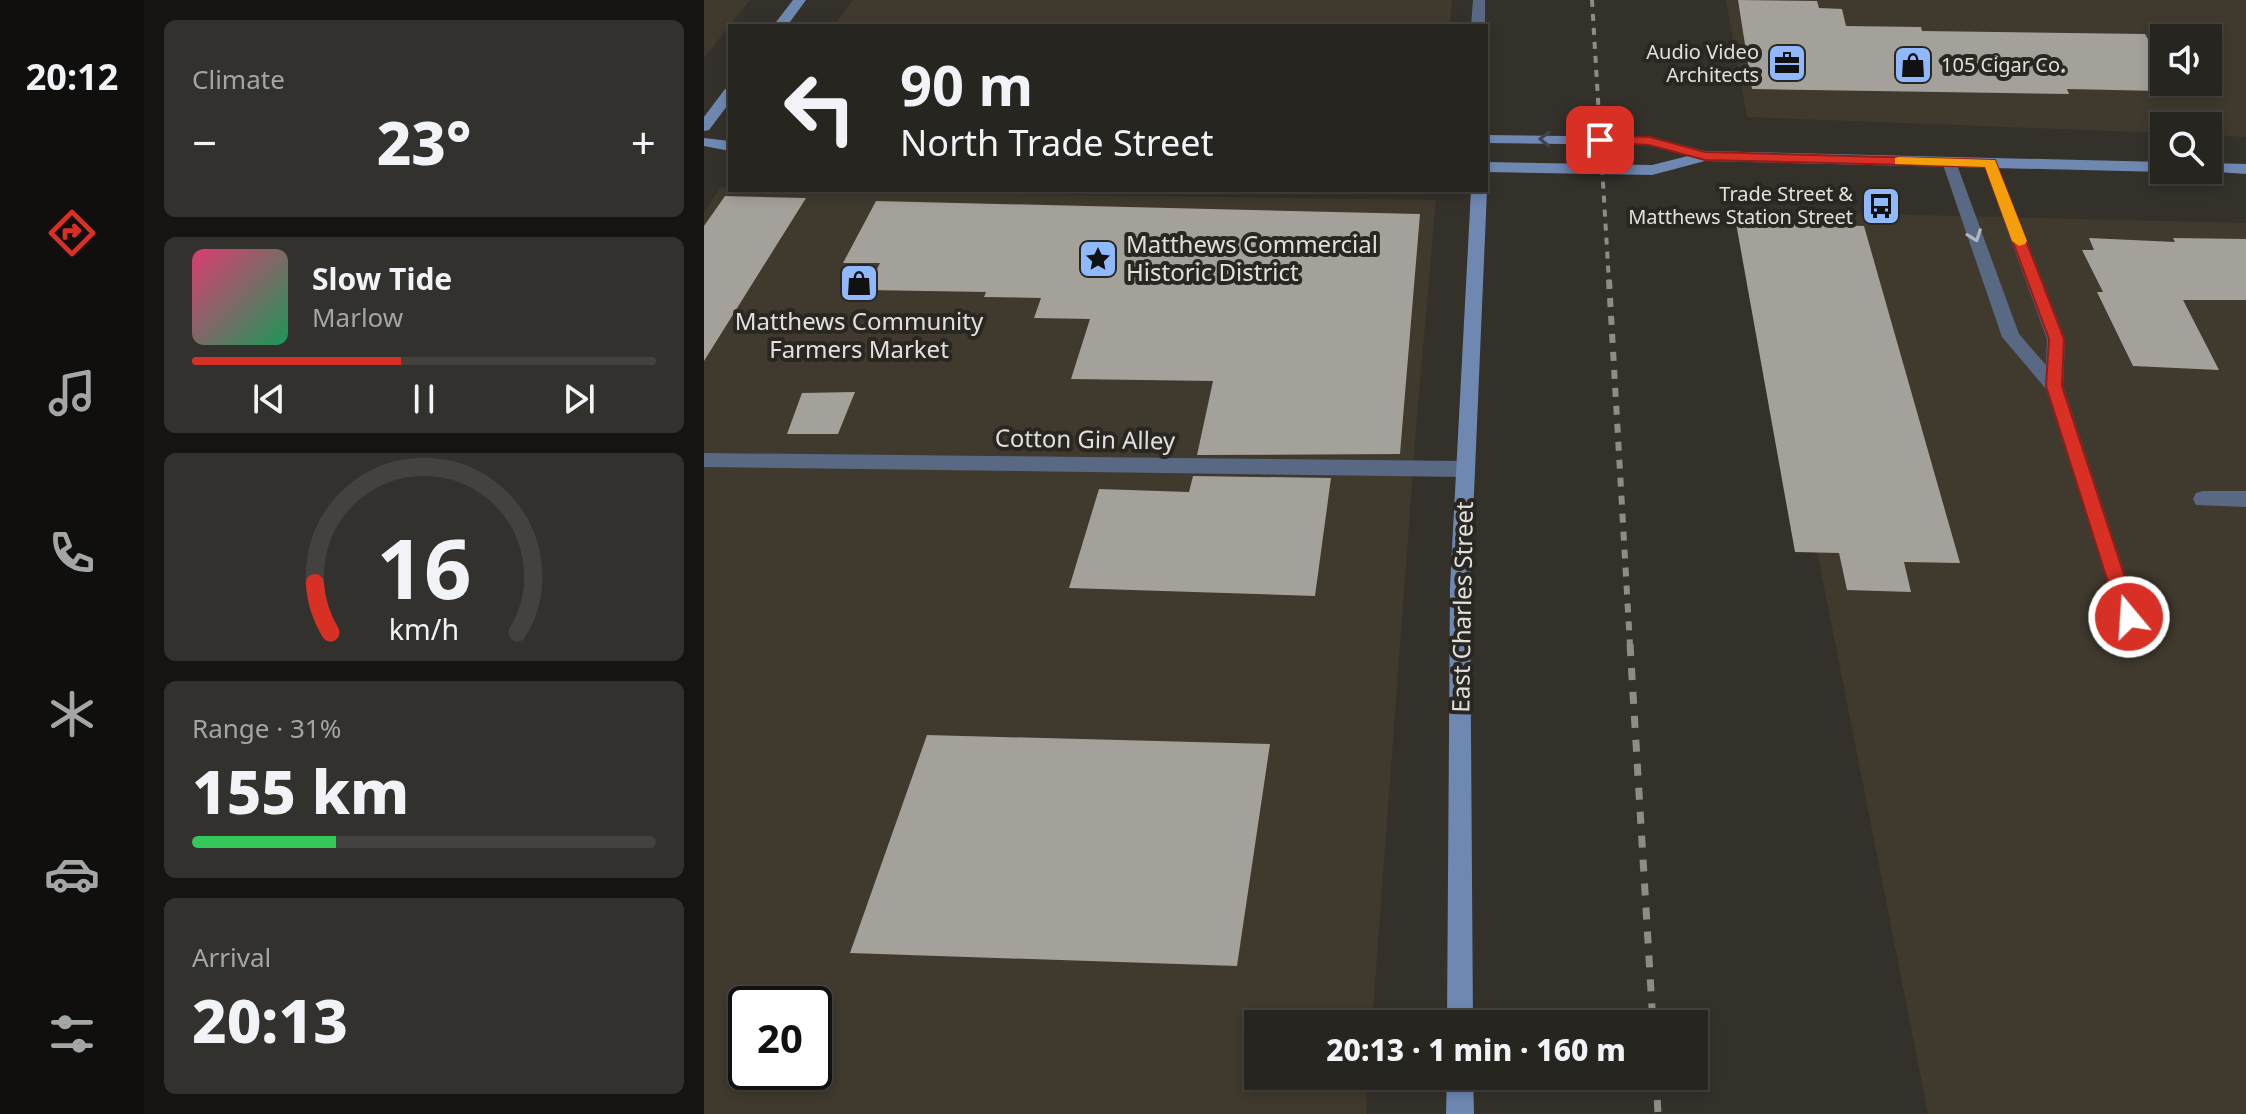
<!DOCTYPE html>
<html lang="en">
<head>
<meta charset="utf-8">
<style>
  body { margin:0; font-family:"Noto Sans",sans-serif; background:#33312d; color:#f1f3f6; height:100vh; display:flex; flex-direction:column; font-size:30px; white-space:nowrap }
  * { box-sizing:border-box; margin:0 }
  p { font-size:26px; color:#a4a5a5 }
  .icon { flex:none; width:44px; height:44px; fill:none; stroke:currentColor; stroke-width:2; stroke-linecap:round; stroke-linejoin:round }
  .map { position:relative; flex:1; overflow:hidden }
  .drawer { display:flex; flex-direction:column; gap:20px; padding:20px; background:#151412; width:560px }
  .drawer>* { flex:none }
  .guide { position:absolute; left:24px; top:24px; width:760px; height:168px; border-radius:0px; box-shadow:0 4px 12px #0003,0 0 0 2px #43423e; background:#272520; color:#f1f3f6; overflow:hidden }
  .buttons { position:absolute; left:1446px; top:24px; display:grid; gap:16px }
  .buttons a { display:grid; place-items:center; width:72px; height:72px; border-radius:0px; background:#272520; box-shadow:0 4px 12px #0003,0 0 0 2px #43423e; font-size:40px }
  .speed { position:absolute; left:24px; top:986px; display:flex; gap:16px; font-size:40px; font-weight:700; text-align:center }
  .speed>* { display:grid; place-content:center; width:104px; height:104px; border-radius:50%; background:#272520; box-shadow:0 4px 12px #0003,0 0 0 2px #43423e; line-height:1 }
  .speed .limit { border:4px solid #111; border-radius:12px; background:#fff; color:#111 }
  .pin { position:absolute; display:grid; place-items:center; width:68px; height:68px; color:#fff; margin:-34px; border-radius:16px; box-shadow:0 4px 12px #0006 }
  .me { position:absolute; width:88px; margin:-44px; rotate:342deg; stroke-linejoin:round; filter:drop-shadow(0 0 6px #0008) }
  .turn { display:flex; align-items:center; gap:28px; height:168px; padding:0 40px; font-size:36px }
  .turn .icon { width:104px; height:104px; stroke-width:2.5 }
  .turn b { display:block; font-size:56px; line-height:68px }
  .big { font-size:60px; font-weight:800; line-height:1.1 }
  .drawer .widget { flex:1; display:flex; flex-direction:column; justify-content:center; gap:12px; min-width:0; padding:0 28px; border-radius:12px; background:#33312d }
  .drawer .dial { align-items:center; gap:0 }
  .dial svg { height:208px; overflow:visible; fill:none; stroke:#43423e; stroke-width:7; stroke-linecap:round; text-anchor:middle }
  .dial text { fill:#f1f3f6; stroke:none }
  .song { display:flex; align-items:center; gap:24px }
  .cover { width:96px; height:96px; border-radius:12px; background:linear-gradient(135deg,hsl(340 70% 55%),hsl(150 70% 35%)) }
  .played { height:8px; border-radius:4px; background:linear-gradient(90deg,#d93025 45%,#43423e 45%) }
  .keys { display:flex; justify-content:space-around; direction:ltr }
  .heat { display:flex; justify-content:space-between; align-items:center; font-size:44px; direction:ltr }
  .charge { height:12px; border-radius:6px; background:linear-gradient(90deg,#34c759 31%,#43423e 0) }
  .trip { position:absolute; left:540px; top:1010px; width:464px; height:80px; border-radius:0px; background:#272520; box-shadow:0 4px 12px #0003,0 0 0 2px #43423e; font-weight:800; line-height:80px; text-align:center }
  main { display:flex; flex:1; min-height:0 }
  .tab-bar { display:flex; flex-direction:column; width:144px; justify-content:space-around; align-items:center; background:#100f0d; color:#a4a5a5 }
  .tab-bar .icon { width:56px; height:56px }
  .tab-bar .selected { color:#d93025 }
  .tab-bar b { font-size:36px; color:#f1f3f6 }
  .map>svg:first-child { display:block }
  .built { fill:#3f392e; fill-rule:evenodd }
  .building { fill:#a4a09a }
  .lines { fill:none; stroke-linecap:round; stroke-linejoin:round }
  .lane { fill:#596984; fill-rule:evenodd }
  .street { fill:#596984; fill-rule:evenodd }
  .secondary { fill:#6f88b2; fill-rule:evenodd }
  .rail-far2 { stroke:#8e8c87; stroke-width:4; stroke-dasharray:7 7; stroke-linecap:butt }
  .rail-far1 { stroke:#8e8c87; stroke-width:6; stroke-dasharray:9 9; stroke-linecap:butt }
  .rail { stroke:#8e8c87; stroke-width:7; stroke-dasharray:12 12; stroke-linecap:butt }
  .oneway { stroke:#3f444d }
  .oneway2 { stroke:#b2b6be }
  .route { fill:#d93025; stroke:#8d1f18; stroke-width:2 }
  .slow { fill:#f59e0b }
  .labels { text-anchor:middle; stroke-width:8; stroke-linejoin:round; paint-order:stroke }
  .far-poi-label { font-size:20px; fill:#e2e0dd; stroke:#2a2722; text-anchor:end }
  .poi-label { font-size:24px; fill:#e2e0dd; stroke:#2a2722; text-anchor:start }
  .street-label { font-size:24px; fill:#e2e0dd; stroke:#2a2722 }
</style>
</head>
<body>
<main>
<nav class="tab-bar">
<b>20:12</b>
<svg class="icon selected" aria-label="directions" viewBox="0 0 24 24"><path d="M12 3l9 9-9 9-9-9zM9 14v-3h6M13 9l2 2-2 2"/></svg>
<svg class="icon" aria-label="music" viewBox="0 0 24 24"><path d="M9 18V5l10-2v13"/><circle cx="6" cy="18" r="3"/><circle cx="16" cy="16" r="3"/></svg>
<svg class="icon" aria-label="phone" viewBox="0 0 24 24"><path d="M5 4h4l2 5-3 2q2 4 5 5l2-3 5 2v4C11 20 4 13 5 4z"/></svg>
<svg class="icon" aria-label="climate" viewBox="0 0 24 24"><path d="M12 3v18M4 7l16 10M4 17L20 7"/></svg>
<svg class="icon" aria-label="car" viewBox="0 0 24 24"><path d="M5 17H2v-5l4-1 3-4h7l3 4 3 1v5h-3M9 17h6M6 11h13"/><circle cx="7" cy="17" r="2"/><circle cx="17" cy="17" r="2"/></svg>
<svg class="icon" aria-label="filters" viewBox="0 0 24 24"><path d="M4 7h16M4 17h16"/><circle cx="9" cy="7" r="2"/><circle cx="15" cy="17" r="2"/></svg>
</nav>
<section class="drawer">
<div class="widget"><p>Climate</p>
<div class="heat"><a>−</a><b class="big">23°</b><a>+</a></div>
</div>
<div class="widget">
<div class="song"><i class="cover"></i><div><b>Slow Tide</b><p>Marlow</p></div></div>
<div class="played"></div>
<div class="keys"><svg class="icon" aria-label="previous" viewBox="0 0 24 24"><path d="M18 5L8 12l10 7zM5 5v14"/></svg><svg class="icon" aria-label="pause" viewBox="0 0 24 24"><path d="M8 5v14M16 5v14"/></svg><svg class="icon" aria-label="next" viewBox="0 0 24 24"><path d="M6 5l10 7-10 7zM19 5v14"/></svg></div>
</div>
<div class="widget dial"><svg viewBox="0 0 100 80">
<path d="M14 69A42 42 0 1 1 86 69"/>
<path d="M14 69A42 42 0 0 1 8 50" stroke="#d93025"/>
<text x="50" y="56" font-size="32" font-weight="700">16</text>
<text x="50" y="72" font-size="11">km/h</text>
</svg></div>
<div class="widget"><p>Range · 31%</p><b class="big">155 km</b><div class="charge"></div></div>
<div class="widget"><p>Arrival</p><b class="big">20:13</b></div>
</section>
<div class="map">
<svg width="1542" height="1114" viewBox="0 0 1542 1114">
  <rect width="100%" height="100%" fill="#34312b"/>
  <g class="built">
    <path d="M0 0H46L0 58Z"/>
    <path d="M149 0H748L746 26H130Z"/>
    <path d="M1022 0H1542V137L1504 135V126H1460V133L1043 117ZM1460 38H1504V82H1460Z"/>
    <path d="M17 187H26V190L732 200 713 417 668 1024H554V1076H664L662 1114H0V212ZM42 1004H110V1072H42Z"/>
    <path d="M1046 211 1542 223V1114H1224Z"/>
  </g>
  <g class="building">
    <path d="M1034 0 1113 1 1115 8 1138 9 1142 26 1217 27 1218 31 1441 34 1460 66V82H1470L1473 86H1452L1455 91 1363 89 1365 94 1048 89Z"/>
    <path d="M21 196 102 198 0 361V226Z"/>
    <path d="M172 201 716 214 696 454 493 455 509 381 367 379 386 319 330 318 337 298 280 297 282 292 163 290 176 263H139Z"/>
    <path d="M1032 223 1160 226 1256 563 1200 562 1207 592 1143 590 1135 553 1091 552Z"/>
    <path d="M1385 238 1471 242 1469 238 1542 239V300H1479L1515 370 1429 366 1393 292H1399L1378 250H1390Z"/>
    <path d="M151 392 134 434H83L98 393Z"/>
    <path d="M489 476 627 478 611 596 365 588 395 489 485 492Z"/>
    <path d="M223 735 566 744 533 966 146 953Z"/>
  </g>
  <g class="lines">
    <g class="lane">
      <path d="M1245 157 1252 162 1315 334 1342 365 1343 339 1279 163 1286 158 1293 163 1361 339 1359 386 1435 617 1432 623 1425 626 1418 623 1415 617 1342 389 1298 337 1238 162Z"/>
      <path d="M0 453 762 461 769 464 771 469 769 474 762 477 0 467Z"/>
      <path d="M1499 491H1542V507L1492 505 1489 499 1492 493Z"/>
    </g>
    <path class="street" d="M769 0H781V26H767Z"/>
    <g class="secondary">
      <path d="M89 0H102L83 26H69Z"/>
      <path d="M26 88V102L5 130 0 131V117L21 89Z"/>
      <path d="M782 135 946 137 1001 151 1460 162V170H1465L1460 172 1001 161 948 175 782 172V162L948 165 984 156 946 145 782 143Z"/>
      <path d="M0 138 26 141V151L0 146Z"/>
      <path d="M1504 163 1542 164V174L1499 171 1504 170Z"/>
      <path d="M782 189 783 190 766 587 769 1024H743L746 587 767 190Z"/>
      <path d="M743 1076H769L770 1114H742Z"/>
    </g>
    <path class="rail-far2" d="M888 0 905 282"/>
    <path class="rail-far1" d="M905 280 926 646"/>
    <g class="rail">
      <path d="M926 644 949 1024"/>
      <path d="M952 1076 954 1114"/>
    </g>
  </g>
  <defs><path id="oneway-chevron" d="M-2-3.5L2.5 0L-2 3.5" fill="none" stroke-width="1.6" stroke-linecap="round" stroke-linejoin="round" transform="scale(2)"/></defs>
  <use class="oneway" href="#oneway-chevron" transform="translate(841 139) rotate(-179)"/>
  <use class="oneway2" href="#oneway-chevron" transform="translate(1271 236) rotate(70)"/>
  <path class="route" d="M896 136 946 137 1001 152 1291 160 1360 339 1358 386 1434 617 1431 623 1425 626 1418 623 1415 617 1342 386 1345 339 1281 167 1001 160 945 145 891 142V137Z"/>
  <path class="slow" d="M1195 157 1291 160 1323 241 1321 244 1315 246 1308 241 1281 167 1191 164V158Z"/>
  <defs>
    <symbol id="office-square" viewBox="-11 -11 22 22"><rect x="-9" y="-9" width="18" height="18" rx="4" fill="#8fb8fd" stroke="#2a2722"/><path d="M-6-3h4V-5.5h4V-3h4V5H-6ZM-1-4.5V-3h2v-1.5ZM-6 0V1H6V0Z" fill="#111"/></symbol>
    <symbol id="shop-square" viewBox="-11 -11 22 22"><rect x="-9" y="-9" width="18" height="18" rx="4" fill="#8fb8fd" stroke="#2a2722"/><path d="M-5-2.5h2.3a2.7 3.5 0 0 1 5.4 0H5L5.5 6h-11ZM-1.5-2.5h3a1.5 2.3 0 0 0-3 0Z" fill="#111"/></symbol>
    <symbol id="bus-square" viewBox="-11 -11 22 22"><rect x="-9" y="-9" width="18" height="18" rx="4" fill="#8fb8fd" stroke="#2a2722"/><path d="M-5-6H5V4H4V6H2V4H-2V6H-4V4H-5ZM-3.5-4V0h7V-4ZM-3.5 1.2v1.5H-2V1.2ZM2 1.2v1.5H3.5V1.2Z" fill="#111"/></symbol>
    <symbol id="sight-square" viewBox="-11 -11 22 22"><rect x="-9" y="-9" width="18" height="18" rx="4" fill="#8fb8fd" stroke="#2a2722"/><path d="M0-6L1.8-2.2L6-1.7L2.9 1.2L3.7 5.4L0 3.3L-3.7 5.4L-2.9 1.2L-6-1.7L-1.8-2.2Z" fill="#111"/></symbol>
  </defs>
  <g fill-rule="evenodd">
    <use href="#office-square" x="1061" y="41" width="44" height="44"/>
    <use href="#shop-square" x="1187" y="43" width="44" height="44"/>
    <use href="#bus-square" x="1155" y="184" width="44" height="44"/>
    <use href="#sight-square" x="372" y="237" width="44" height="44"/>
    <use href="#shop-square" x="133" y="261" width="44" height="44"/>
  </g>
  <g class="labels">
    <g class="far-poi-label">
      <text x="1055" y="59">Audio Video<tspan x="1055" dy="23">Architects</tspan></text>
      <text x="1237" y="72" text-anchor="start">105 Cigar Co.</text>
      <text x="1149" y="201">Trade Street &amp;<tspan x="1149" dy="23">Matthews Station Street</tspan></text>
    </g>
    <g class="poi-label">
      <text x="422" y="253">Matthews Commercial<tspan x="422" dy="28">Historic District</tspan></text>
      <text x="155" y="330" text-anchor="middle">Matthews Community<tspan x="155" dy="28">Farmers Market</tspan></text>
    </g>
    <g class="street-label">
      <text transform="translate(381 440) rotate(1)" y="8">Cotton Gin Alley</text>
      <text transform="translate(759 607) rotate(-89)" y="8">East Charles Street</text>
    </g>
  </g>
</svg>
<div class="buttons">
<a><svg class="icon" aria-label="sound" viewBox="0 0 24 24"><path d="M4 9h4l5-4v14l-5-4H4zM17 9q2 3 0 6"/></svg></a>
<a><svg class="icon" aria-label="search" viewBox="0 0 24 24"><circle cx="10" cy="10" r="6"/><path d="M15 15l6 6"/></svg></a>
</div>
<div class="speed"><div class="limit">20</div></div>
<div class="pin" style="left:896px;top:140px;background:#d93025"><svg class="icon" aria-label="arrive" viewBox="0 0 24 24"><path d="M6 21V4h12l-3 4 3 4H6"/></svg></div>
<svg class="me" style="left:1425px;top:617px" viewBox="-20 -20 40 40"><circle r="17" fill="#d93025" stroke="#fff" stroke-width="3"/><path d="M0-11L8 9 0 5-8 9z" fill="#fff"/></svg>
<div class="trip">20:13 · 1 min · 160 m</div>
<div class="guide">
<div class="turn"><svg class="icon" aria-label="left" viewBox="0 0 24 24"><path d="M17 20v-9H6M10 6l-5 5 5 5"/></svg><div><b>90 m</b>North Trade Street</div></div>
</div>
</div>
</main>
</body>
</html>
